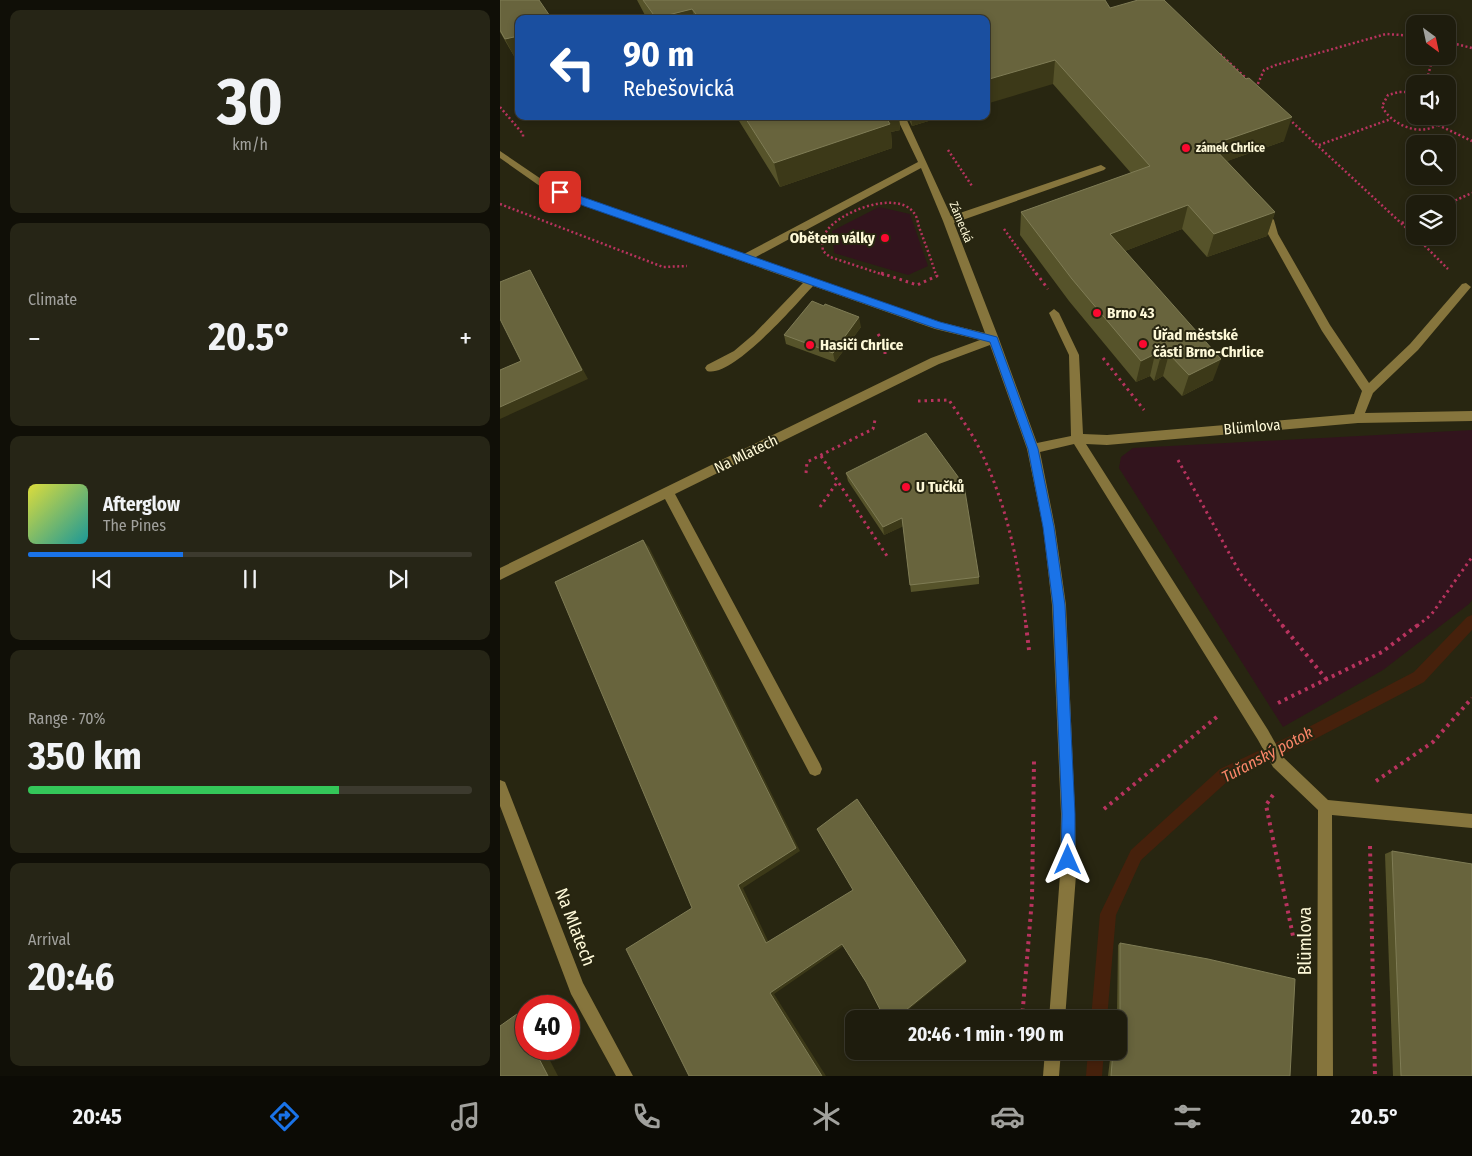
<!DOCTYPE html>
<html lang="en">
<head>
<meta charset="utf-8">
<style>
  body { margin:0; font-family:"Fira Sans Condensed",sans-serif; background:#262516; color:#f1f3f6; height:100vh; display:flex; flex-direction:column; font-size:19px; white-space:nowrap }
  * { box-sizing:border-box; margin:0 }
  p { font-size:16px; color:#a1a19d }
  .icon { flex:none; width:28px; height:28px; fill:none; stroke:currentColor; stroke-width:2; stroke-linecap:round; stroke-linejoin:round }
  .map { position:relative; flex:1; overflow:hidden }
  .details { display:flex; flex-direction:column; gap:10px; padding:10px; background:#100f07; width:500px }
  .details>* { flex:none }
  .hud { position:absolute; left:15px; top:15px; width:475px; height:105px; border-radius:10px; box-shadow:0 2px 8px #0003,0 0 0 1px #3c3a2e; background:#1a4fa0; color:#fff; overflow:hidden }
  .needle { width:32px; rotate:147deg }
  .controls { position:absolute; left:906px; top:15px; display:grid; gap:10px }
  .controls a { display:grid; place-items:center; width:50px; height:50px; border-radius:10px; background:#1e1c0d; box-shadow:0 2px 8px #0003,0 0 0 1px #3c3a2e; font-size:25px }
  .speed { position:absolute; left:15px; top:995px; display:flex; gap:10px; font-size:25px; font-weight:700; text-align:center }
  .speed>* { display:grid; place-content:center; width:65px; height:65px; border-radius:50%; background:#1e1c0d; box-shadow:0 2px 8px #0003,0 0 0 1px #3c3a2e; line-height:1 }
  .speed .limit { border:8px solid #d22; background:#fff; color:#111 }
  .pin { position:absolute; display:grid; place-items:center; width:42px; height:42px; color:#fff; margin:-21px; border-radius:10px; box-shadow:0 2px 8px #0006 }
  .me { position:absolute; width:55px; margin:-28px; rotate:0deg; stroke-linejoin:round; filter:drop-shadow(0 0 4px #0008) }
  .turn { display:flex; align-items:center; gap:18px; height:105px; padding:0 25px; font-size:22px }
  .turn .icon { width:65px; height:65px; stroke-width:2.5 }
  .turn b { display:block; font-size:35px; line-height:42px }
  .big { font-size:38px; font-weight:700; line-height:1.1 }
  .details .tile { flex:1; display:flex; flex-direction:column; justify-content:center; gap:8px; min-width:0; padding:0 18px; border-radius:10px; background:#262516 }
  .details .dial { align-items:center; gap:0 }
  .dial b { font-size:65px; line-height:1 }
  .song { display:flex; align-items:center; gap:15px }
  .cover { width:60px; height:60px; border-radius:8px; background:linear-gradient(135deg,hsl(60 70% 55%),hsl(180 70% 35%)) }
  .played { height:5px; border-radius:2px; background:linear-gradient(90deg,#1a73e8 35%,#3c3a2e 35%) }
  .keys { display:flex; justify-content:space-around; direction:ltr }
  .heat { display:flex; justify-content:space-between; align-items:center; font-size:28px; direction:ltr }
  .charge { height:8px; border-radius:4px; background:linear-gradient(90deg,#34c759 70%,#3c3a2e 0) }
  .trip { position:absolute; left:345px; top:1010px; width:282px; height:50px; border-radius:10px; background:#1e1c0d; box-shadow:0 2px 8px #0003,0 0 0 1px #3c3a2e; font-weight:700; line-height:50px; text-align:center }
  .tab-bar { display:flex; height:80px; justify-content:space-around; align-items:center; background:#0c0b05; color:#a1a19d }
  .tab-bar .icon { width:35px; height:35px }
  .tab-bar .on { color:#1a73e8 }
  .tab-bar b { font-size:22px; color:#f1f3f6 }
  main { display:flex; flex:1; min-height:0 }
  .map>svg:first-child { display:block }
  .green { fill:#32141d }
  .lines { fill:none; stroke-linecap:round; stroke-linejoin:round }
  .stream { fill:#46210c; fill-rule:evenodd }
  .path-far2 { stroke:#b8335e; stroke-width:2.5; stroke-dasharray:2 2.5; stroke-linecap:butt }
  .path-far1 { stroke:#b8335e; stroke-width:3; stroke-dasharray:2.5 4; stroke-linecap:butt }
  .path { stroke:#b8335e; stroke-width:4; stroke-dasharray:3 4.5; stroke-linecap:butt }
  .minor { fill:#86753d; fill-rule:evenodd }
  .wall { fill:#56532a }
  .shaded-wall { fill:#3c3918 }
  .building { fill:#68643d; stroke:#7f7c55 }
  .route { fill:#1a73e8; stroke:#114b97 }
  .poi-dot { fill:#fa0930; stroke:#282611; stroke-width:2 }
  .labels { text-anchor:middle; stroke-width:4; stroke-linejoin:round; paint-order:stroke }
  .far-poi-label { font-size:12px; font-weight:bold; fill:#fef9d8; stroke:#282611; text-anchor:start }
  .far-street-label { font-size:12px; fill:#fef9d8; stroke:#282611 }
  .poi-label { font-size:15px; font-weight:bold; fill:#fef9d8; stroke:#282611; text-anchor:start }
  .street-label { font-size:15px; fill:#fef9d8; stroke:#282611 }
  .water-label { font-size:16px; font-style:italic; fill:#fc8669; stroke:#282611 }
  .near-street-label { font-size:18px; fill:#fef9d8; stroke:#282611 }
</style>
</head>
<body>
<main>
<section class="details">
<div class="tile dial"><b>30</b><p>km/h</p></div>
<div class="tile"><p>Climate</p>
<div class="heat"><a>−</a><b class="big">20.5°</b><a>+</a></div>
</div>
<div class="tile">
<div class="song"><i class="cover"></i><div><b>Afterglow</b><p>The Pines</p></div></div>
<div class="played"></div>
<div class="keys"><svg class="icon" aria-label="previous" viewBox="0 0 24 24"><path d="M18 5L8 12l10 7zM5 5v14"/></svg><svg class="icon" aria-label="pause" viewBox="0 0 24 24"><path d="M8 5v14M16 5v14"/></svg><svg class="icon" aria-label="next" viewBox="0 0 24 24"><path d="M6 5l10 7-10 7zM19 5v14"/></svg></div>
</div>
<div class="tile"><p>Range · 70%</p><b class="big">350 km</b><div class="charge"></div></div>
<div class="tile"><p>Arrival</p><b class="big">20:46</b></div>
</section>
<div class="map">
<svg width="972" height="1076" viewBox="0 0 972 1076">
  <rect width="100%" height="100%" fill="#282611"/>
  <g class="green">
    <path d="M379 207 410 214 428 266 408 275 334 253 332 231Z"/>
    <path d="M972 430V600L969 604 883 670 783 727 619 468 621 457 633 448Z"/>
  </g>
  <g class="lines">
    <g class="stream">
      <path d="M972 615V630L924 682 813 740 730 779 641 860 616 915 607 1019H591L600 914 631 850 720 769 803 730 914 672 967 617Z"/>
      <path d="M588 1051H604L602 1076H586Z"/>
    </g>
    <g class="path-far2">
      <path d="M948 42 972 48"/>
      <path d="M720 54 747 79"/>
      <path d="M926 84 933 56"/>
      <path d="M756 88 764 70 776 65 886 34 915 36"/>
      <path d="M915 92H899L888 95 882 106C890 124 919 137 937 125 940 123 943 119 945 116"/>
      <path d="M0 107 23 134V139"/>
      <path d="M789 119 915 236"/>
      <path d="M938 125 972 141"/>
      <path d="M819 145 891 119"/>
      <path d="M448 150 472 186"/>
      <path d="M0 204 163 267 187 266"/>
      <path d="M947 204 972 193"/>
      <path d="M902 223 915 217"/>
      <path d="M504 229 537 275"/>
      <path d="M915 236 948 269"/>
      <path d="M384 275 330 257 323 251C322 244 322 238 326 232 338 212 397 189 414 213 417 216 418 223 419 227 425 243 431 259 436 275"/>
    </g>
    <g class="path-far1">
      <path d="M381 273 417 285 437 276 436 273"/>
      <path d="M536 273 548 289"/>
      <path d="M378 334 385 345V355"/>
      <path d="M603 358 644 410"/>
      <path d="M418 401 449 400C458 414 468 427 476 442 506 499 519 563 526 626"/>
      <path d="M321 456 389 559"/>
      <path d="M678 460 740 573 783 626"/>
      <path d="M306 473 307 462 373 429 375 420"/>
      <path d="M320 507 338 481"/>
      <path d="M917 626 931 615 972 557"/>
    </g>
    <g class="path">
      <path d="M526 625 529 650"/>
      <path d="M782 625 827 680"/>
      <path d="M778 703 882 652 918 625"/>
      <path d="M876 781 933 742 972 698"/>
      <path d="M773 795 766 805 793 936"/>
      <path d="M604 809 718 716"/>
      <path d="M870 846 875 1076"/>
      <path d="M522 1019 532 899 534 761"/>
    </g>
    <g class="minor">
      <path d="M396 116H405L451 216 598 166 601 165 606 168 604 170 454 223 499 339 537 443 571 436 569 355 549 313 554 309 559 313 579 355 583 434 607 435 854 414 862 391 822 331 768 234 764 221 756 212 758 210H764L774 220 778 234 830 325 869 383 910 344 962 284 966 283 971 287 918 350 873 393 865 413 972 411V421L858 423 607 445 586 444 768 730 783 757 828 800 972 814V828L832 815 833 1076H817L818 810 773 767 758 740 574 444 540 452 555 527 566 605 575 814 576 875 565 1019H549L560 875 561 814 552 605 543 527 527 449 490 345 439 364 175 494 320 764 322 769 320 774 315 776 310 774 165 499 0 580V568L431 358 480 340 435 329 313 286C296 304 232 379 207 371L205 368 207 365 234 351 254 334 303 283 84 205 44 189 0 158V151L50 185 90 201 244 254 418 162ZM421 168 443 221 485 333 440 322 254 258Z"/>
      <path d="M0 780 5 782 7 787 83 983 133 1076H116L71 994 0 806Z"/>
      <path d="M545 1051H561L559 1076H543Z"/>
    </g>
  </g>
  <g class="wall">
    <path d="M0 0 19 19V55L14 56 0 32Z"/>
    <path d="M137 0H322L610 8 784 141 727 161 775 212 767 236 707 257 682 229 625 251 713 380 682 396 663 376 654 381 650 376 636 382 569 301 520 235 521 212 631 173 553 84 486 19H147Z"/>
    <path d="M236 116H399L400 130 391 132 392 148 280 187Z"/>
    <path d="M407 116H445L412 126Z"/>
    <path d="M324 306 361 327 335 362 286 344 284 335Z"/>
    <path d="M346 473 479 577V584L411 592 403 526 384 535 348 481Z"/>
    <path d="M892 851 972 1076H893L885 854Z"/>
    <path d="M620 943 790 1076H608L611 1051H619V1019H614V1016H617L618 945Z"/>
  </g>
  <g class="shaded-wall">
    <path d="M192 9 195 19H156Z"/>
    <path d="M14 37 19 46V55L14 56 5 39Z"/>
    <path d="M555 60 553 84 486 104V80Z"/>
    <path d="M383 116H399L400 130 391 132 392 148 280 187 274 163Z"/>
    <path d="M411 116H445L412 126Z"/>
    <path d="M792 117 784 141 705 169 711 145Z"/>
    <path d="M688 205 682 229 607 258 610 234Z"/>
    <path d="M775 212 767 236 707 257 714 234Z"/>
    <path d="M30 270 88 379 0 419V407L82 370Z"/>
    <path d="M359 317 361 327 335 362 333 353Z"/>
    <path d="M655 354 650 376 636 382 641 361Z"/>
    <path d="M669 354 663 376 654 381 660 359Z"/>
    <path d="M721 359 713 380 682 396 689 375Z"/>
    <path d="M402 518 404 526 384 535 383 527Z"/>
    <path d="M143 540 149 547 300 851 243 888 270 945 266 943 238 885Z"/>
    <path d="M342 944 345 945 274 994 326 1076H322L270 993Z"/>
    <path d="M466 961V963L397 1019H395Z"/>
    <path d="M17 1014 26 1015V1033Z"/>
    <path d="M34 1049H44L58 1076H48Z"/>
  </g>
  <g class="building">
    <path d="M0 0H39L52 19H19V44L14 37 5 39 0 30Z"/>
    <path d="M143 0H605L610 8 638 0H664L746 79 749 78 792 117 711 145 775 212 714 234 688 205 610 234 721 359 689 375 669 354 660 359 655 354 641 361 572 279 521 212 650 166 555 60 486 80V19H200L192 9 156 18Z"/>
    <path d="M244 116H385L390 124 274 163Z"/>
    <path d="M30 270 82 370 0 407V370L21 361 0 319V282Z"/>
    <path d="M312 301 324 306 325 304 359 317 333 353 284 335Z"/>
    <path d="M426 433 464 485 479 577 410 585 402 518 383 527 346 473Z"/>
    <path d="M143 540 296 848 238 885 266 943 353 890 317 829 357 799 466 961 395 1019H385L366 982 342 944 270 993 322 1076H189L126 949 192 908 55 582Z"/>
    <path d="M892 851 972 864V1076H901Z"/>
    <path d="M620 943 708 959 795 979 790 1076H611L613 1051H619V1019H617V1016H620Z"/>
    <path d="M17 1014 26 1033V1049H34L48 1076H0V1026Z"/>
  </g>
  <path class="route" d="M60 189 440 322 497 337 538 449 554 527 565 605 575 814V860L573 864 568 866 563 864 561 860 562 814 553 605 543 527 528 449 490 342 435 328 84 206 57 194 56 192Z"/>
  <g class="poi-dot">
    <circle cx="686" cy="148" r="5"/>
    <circle cx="385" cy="238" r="5"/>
    <circle cx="597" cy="313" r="5"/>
    <circle cx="643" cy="344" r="5"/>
    <circle cx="310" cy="345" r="5"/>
    <circle cx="406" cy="487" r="5"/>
  </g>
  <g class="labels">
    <g class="far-poi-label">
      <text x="696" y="152">zámek Chrlice</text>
    </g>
    <g class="far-street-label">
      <text transform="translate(461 222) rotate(68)" y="4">Zámecká</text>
    </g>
    <g class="poi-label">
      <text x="375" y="243" text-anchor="end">Obětem války</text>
      <text x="607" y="318">Brno 43</text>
      <text x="653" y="340">Úřad městské<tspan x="653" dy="17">části Brno-Chrlice</tspan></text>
      <text x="320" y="350">Hasiči Chrlice</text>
      <text x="416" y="492">U Tučků</text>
    </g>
    <g class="street-label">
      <text transform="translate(752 427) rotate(-5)" y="5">Blümlova</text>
      <text transform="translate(246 454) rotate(-26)" y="5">Na Mlatech</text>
    </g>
    <g class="water-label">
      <text transform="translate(767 754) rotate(-28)" y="6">Tuřanský potok</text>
    </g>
    <g class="near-street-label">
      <text transform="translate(75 927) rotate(69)" y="6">Na Mlatech</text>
      <text transform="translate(805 941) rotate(-90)" y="6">Blümlova</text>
    </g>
  </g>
</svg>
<div class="controls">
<a><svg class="needle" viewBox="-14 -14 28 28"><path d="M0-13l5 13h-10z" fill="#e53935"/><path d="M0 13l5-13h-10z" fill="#a1a19d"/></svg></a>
<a><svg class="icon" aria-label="sound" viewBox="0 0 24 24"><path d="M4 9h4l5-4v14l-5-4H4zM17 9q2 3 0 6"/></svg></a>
<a><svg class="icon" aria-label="search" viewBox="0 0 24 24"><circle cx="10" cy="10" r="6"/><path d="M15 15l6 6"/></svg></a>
<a><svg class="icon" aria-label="layers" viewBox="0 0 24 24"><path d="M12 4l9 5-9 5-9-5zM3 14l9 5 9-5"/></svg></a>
</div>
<div class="speed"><div class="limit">40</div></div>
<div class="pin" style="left:60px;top:192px;background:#d93025"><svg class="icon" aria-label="arrive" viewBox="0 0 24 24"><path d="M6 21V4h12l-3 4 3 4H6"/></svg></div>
<svg class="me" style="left:568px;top:860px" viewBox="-20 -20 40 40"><path d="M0-17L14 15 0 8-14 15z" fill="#1a73e8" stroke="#fff" stroke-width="4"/></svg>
<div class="trip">20:46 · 1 min · 190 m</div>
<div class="hud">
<div class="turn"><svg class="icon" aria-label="left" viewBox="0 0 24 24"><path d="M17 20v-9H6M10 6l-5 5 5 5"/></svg><div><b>90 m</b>Rebešovická</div></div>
</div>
</div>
</main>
<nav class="tab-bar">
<b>20:45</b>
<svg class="icon on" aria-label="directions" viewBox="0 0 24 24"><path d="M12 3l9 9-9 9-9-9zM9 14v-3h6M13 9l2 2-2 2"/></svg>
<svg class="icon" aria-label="music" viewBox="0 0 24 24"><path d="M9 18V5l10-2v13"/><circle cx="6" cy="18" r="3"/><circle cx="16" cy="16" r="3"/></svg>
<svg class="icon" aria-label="phone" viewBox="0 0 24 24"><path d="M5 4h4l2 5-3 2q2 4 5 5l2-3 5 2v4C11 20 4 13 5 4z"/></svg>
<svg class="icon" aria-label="climate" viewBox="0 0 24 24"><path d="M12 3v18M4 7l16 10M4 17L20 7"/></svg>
<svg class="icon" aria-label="car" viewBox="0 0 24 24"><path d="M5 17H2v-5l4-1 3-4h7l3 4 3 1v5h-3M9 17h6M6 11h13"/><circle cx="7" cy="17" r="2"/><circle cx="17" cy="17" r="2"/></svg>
<svg class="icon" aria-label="filters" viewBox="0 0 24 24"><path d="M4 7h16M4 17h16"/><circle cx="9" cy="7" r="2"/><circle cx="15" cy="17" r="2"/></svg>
<b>20.5°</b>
</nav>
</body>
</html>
